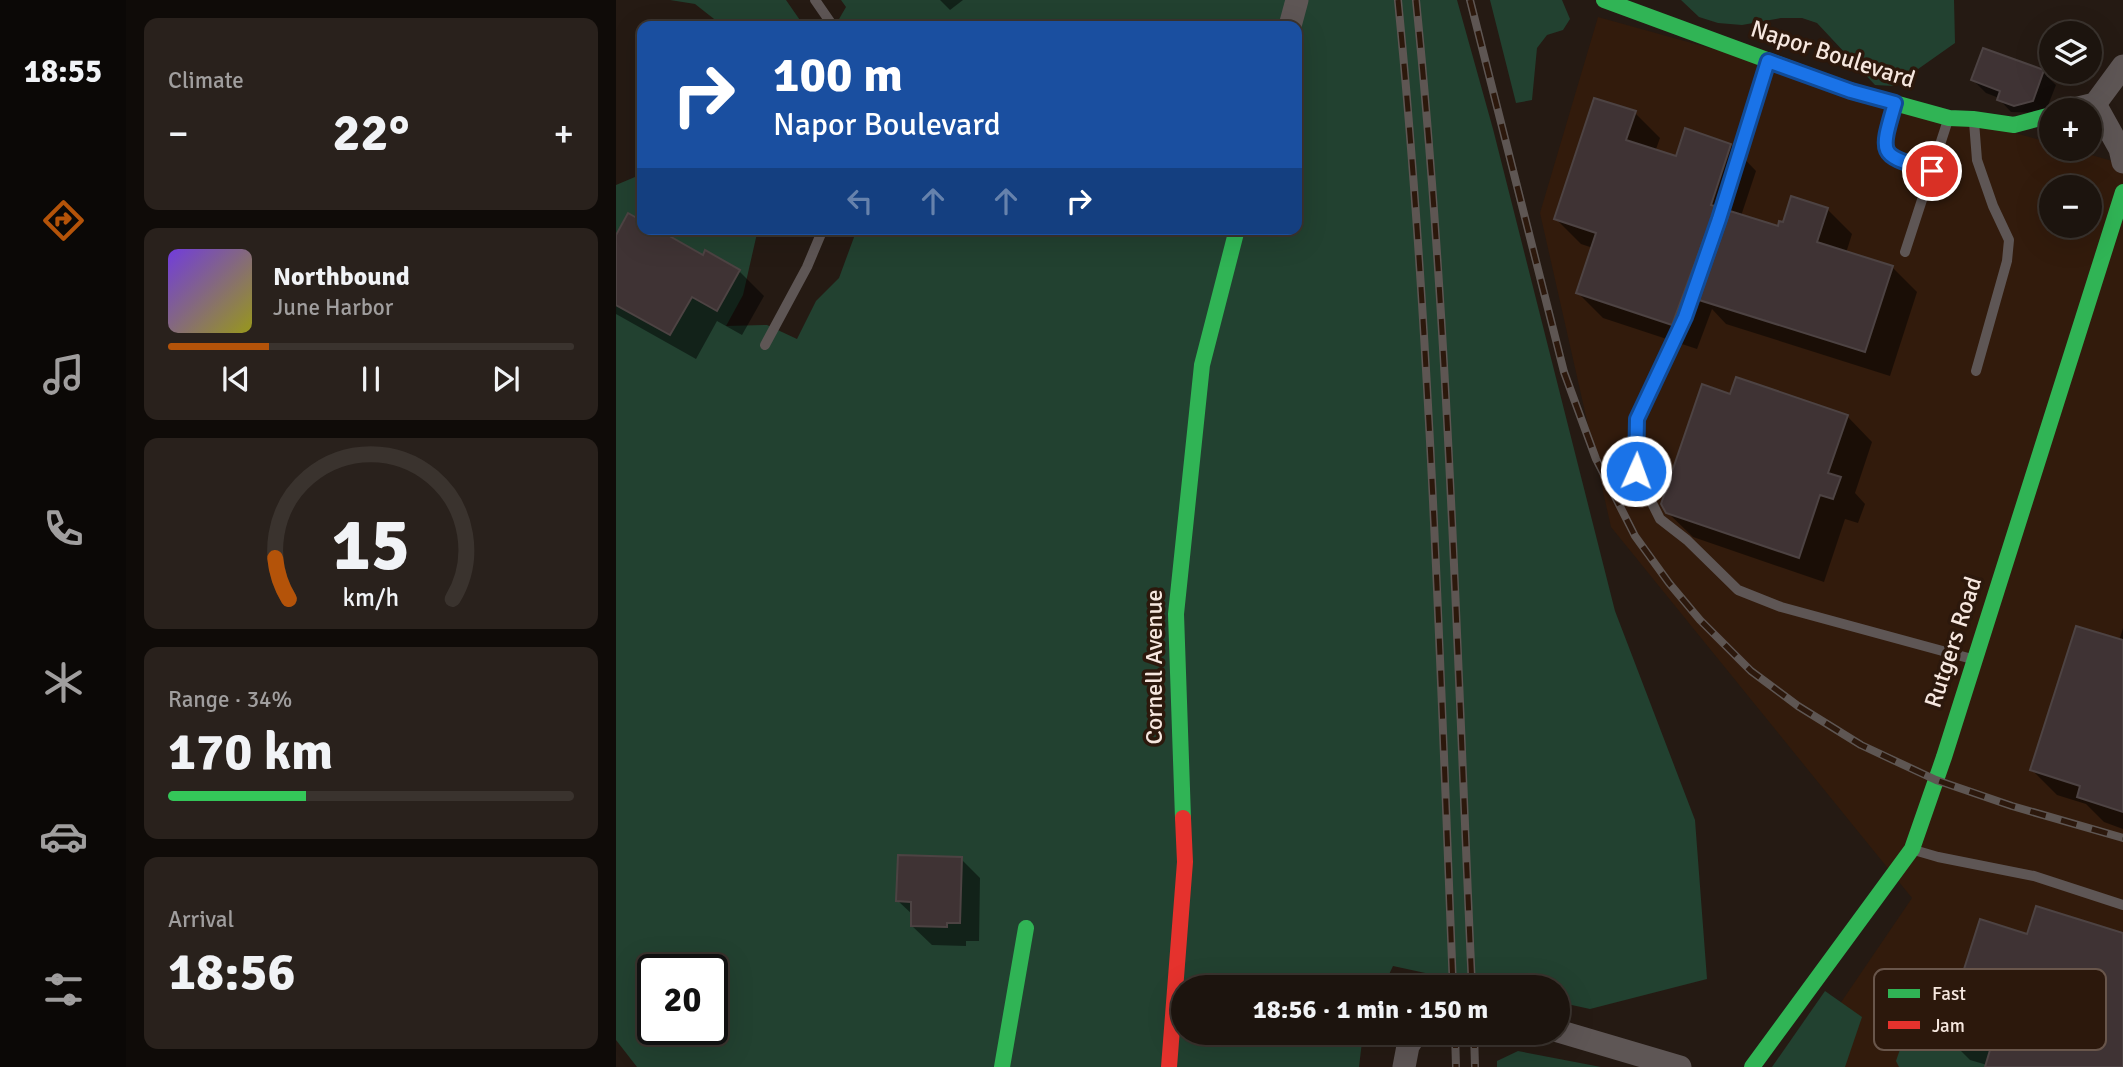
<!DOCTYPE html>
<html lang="en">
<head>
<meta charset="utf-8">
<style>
  body { margin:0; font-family:Signika,sans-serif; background:#29211c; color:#f1f3f6; height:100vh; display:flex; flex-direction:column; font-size:26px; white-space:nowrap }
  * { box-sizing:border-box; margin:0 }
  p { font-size:23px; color:#a09e9e }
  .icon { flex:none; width:38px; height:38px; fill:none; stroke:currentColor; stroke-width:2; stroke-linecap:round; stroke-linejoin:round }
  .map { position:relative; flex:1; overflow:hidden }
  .details { display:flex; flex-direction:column; gap:18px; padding:18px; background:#0f0b08; width:490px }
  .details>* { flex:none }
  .top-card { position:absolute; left:21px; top:21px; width:665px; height:214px; border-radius:14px; box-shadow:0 7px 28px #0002,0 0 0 2px #3a332e; background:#1a4fa0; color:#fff; overflow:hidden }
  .fabs { position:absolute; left:1423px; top:21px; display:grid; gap:14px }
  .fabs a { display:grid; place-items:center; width:63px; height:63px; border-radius:50%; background:#1c140e; box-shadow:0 7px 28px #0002,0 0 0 2px #3a332e; font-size:35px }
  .speed { position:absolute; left:21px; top:954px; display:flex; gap:14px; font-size:35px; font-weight:700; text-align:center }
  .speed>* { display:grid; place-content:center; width:91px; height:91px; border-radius:50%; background:#1c140e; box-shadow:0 7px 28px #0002,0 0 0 2px #3a332e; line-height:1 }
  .speed .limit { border:4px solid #111; border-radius:10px; background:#fff; color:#111 }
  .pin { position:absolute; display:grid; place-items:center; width:60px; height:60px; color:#fff; margin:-30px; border:4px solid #fff; border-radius:50%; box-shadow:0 2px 7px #0007 }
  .me { position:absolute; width:77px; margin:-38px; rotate:2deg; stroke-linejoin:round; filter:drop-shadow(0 0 5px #0008) }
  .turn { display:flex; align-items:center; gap:24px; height:147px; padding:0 21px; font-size:32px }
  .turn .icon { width:91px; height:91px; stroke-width:2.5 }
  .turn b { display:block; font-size:49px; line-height:60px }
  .lanes { display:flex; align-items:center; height:66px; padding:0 21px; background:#0003; justify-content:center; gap:35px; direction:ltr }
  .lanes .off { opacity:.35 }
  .big { font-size:52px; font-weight:700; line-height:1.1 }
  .details .widget { flex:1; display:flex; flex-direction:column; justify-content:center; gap:10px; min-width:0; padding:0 24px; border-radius:14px; background:#29211c }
  .details .dial { align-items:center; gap:0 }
  .dial svg { height:182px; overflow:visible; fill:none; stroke:#3a332e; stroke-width:7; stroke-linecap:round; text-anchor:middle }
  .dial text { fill:#f1f3f6; stroke:none }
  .song { display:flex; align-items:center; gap:21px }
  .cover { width:84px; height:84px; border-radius:10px; background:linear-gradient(135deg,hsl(260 70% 55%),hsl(60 70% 35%)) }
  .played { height:7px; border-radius:4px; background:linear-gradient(90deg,#b45309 25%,#3a332e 25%) }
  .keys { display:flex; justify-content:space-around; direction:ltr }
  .heat { display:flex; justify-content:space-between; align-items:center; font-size:38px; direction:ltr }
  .charge { height:10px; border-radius:5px; background:linear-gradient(90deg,#34c759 34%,#3a332e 0) }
  .trip { position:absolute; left:555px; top:975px; width:399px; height:70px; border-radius:35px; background:#1c140e; box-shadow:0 7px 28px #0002,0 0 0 2px #3a332e; font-weight:700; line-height:70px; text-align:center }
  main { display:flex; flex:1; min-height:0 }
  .tabs { display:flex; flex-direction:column; width:126px; justify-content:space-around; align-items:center; background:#0b0806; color:#a09e9e }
  .tabs .icon { width:49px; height:49px }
  .tabs .active { color:#b45309 }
  .tabs b { font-size:32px; color:#f1f3f6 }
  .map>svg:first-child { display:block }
  .built { fill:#321b0c; fill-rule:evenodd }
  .green { fill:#224130; fill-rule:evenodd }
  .shadow { fill:#0007 }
  .building { fill:#3f3334; stroke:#4d4343; stroke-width:2 }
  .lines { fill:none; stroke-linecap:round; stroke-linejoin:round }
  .lane { stroke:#5e5655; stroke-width:10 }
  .street { stroke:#5e5655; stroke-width:23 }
  .fast { stroke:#30b455; stroke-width:16 }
  .jam { stroke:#e5322d; stroke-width:16 }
  .rail-casing { stroke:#5e5653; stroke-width:8 }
  .rail { stroke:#2c180c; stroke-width:5; stroke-dasharray:16; stroke-linecap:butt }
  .route-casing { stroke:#114b97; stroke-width:18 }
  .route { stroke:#1a73e8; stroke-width:12 }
  .labels { text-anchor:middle; stroke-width:7; stroke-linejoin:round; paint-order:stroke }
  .street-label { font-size:24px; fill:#f6e7df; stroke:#2c180c }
  .key { fill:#2c180c; stroke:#69564b; stroke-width:2 }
  .key-label { font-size:19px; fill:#f6e7df }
</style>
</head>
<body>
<main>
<nav class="tabs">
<b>18:55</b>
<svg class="icon active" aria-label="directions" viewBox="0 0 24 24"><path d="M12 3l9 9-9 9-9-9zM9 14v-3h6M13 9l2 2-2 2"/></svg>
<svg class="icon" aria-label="music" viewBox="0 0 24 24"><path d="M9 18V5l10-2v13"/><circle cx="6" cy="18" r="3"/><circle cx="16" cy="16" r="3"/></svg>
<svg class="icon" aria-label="phone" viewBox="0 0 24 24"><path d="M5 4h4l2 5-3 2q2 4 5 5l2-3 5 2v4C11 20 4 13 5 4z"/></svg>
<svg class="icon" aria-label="climate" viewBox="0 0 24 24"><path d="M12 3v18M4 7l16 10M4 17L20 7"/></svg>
<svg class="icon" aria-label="car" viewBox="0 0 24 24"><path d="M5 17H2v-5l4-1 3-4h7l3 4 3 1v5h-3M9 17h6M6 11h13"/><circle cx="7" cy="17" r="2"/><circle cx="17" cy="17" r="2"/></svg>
<svg class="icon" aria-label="filters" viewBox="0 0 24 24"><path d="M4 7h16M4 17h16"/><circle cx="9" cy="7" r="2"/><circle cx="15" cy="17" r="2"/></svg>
</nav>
<section class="details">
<div class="widget"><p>Climate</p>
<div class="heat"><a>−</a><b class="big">22°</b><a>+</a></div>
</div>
<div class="widget">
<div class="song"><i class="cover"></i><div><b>Northbound</b><p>June Harbor</p></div></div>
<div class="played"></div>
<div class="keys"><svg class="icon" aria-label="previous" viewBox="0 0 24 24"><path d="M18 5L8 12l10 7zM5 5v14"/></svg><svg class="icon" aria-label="pause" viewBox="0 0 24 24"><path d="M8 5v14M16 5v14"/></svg><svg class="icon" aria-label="next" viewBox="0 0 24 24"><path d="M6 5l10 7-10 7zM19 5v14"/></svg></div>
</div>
<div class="widget dial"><svg viewBox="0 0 100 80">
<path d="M14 69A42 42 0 1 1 86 69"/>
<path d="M14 69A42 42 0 0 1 8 51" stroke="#b45309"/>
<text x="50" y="56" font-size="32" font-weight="700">15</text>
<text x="50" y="72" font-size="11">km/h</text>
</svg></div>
<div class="widget"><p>Range · 34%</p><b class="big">170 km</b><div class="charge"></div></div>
<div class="widget"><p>Arrival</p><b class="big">18:56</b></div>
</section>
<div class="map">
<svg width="1507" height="1067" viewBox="0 0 1507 1067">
  <rect width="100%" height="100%" fill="#251a13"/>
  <path class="built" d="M982 17 1435 143V149H1454L1507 164V1067H1181L1296 898 995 527 924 213ZM1435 187H1474V226H1435Z"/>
  <g class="green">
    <path d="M54 0H170L188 26H107L79 4Z"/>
    <path d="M225 0H841L877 129 999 611 1079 820 1091 979 974 1009 942 1002V987H874L777 966 767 987H567V1032L747 1033 743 1067H21L0 1040V185L26 174V229H142L127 295 110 326 151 325 181 339 200 301 223 278 241 229H681V26H219L230 7ZM37 970H96V1029H37Z"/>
    <path d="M874 0H946L954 19 947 30 931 35 921 48 916 100 900 103Z"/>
    <path d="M1065 0H1338L1339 43 1278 86 1259 85 1201 23 1186 18H1165L1126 25 1102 23 1083 17Z"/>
    <path d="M1209 991 1246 1017 1229 1067H1156Z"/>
    <path d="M1293 1023 1374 1050 1369 1067H1283L1280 1061Z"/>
    <path d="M902 1051 985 1067H881V1061Z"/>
  </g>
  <g class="shadow">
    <path d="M324 0H347L334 10Z"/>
    <path d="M1427 72 1440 85 1429 113 1395 112 1383 99V98L1370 93 1357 80Z"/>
    <path d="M1019 113 1044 138 1039 152 1061 159 1070 131 1115 145 1140 171 1125 216 1163 228 1211 209 1236 234 1230 253 1276 267 1301 292 1274 376 1110 324 1096 309 1081 349 987 318 962 293 977 248 965 244 940 219Z"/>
    <path d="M13 215 26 223V229L87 257 123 271 148 296 126 335 101 321 80 359 0 314V238Z"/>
    <path d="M1231 416 1256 442 1239 493 1249 504 1242 523 1229 519 1208 582 1077 537 1051 512Z"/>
    <path d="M1507 628V829L1488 822 1470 804 1441 795 1416 770 1503 641Z"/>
    <path d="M345 859 364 878 363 941H350V946L316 945 296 926 297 915 282 901Z"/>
    <path d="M1412 936H1507V1067H1371V1065L1354 1060 1329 1035Z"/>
  </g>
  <g class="building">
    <path d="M1367 48 1428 70 1417 101 1398 106 1381 100 1384 91 1355 80Z"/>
    <path d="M978 98 1020 111 1010 140 1060 156 1069 128 1115 144 1095 205 1099 206 1096 217 1056 325 960 293 980 233 938 219Z"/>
    <path d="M1175 196 1212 208 1201 242 1277 266 1249 352 1083 300 1114 211 1162 226 1163 221 1167 222Z"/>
    <path d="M12 213 26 221V229H41L87 255 89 250 124 270 101 311 76 297 54 335 0 305V235Z"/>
    <path d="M1120 377 1232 415 1212 473 1225 477 1217 499 1204 495 1183 558 1050 513 1045 504 1086 384 1114 394Z"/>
    <path d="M1460 626 1507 640V812L1461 797 1464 786 1414 770Z"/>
    <path d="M282 855 346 857 344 923H331V927L295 926V902L280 901Z"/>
    <path d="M1420 906 1507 933V1067H1369L1374 1050 1327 1035 1364 919 1411 934Z"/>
  </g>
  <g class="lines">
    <g class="lane">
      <path d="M199 0 217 26"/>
      <path d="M1151 64 1103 219 1069 317 1022 419 1020 471 1044 519 1071 540 1122 590 1165 607 1356 659"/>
      <path d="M1279 106C1263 160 1265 155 1316 171"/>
      <path d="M1358 122 1361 160 1377 206 1393 240 1391 261 1360 371"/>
      <path d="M1289 252 1332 120"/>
      <path d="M149 345 191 267 207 229"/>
      <path d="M1298 850 1322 857 1418 876 1507 905"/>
    </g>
    <g class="street">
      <path d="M674 26 681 0"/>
      <path d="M1479 104 1504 149 1507 162"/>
      <path d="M1454 110 1479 104 1507 66"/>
      <path d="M942 1031 1064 1067"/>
      <path d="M788 1067 792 1046 801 1032"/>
    </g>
    <g class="fast">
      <path d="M988 0 1235 91 1333 118 1357 119 1398 125 1435 115"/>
      <path d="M567 818 560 614 586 365 621 229"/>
      <path d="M386 1067 410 928"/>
      <path d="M1136 1067 1296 849 1328 757 1507 192"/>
    </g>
    <path class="jam" d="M553 1067 569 862 567 818"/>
    <defs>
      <g id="rail">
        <path d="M782 0C814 328 824 658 837 987"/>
        <path d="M800 0C833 328 841 658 856 987"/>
        <path d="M854 0 948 372 980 459 1019 536 1053 583 1084 620 1135 671 1182 706 1245 745 1320 780 1396 806 1507 838"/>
        <path d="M839 1032 840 1067"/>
        <path d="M858 1032 859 1067"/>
      </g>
    </defs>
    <use href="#rail" class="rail-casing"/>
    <use href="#rail" class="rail"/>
  </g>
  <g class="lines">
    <defs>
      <path id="route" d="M1020 471 1021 419 1069 317 1103 219 1152 61 1235 91 1279 103C1263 158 1263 154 1316 171"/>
    </defs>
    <use href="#route" class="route-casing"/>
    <use href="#route" class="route"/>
  </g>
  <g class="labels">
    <g class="street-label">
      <text transform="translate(1217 54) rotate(18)" y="8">Napor Boulevard</text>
      <text transform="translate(1337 642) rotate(-72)" y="8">Rutgers Road</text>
      <text transform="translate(538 667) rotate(-90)" y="8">Cornell Avenue</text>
    </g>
  </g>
  <rect x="1258" y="969" width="232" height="81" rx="10" class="key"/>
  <rect x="1272" y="989" width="32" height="9" fill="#30b455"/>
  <rect x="1272" y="1021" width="32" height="8" fill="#e5322d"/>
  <g class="key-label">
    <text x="1316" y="1000">Fast</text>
    <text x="1316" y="1032">Jam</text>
  </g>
</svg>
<div class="fabs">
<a><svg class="icon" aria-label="layers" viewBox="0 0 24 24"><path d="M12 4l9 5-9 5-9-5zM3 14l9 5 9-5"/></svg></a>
<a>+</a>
<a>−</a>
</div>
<div class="speed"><div class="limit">20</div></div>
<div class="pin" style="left:1316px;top:171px;background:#d93025"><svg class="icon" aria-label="arrive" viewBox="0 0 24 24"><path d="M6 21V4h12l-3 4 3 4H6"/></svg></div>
<svg class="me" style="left:1020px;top:471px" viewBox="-20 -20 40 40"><circle r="17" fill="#1a73e8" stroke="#fff" stroke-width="3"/><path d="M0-11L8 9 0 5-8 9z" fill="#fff"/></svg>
<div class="trip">18:56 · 1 min · 150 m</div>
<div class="top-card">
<div class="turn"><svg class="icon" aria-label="right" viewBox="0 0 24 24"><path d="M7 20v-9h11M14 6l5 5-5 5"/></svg><div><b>100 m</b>Napor Boulevard</div></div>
<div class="lanes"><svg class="icon off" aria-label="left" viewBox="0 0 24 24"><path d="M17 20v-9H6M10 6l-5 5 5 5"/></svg><svg class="icon off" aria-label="ahead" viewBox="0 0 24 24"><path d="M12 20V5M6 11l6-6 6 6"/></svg><svg class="icon off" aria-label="ahead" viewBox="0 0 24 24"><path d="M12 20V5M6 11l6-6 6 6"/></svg><svg class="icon" aria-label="right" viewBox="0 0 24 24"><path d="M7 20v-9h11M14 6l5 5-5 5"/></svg></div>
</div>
</div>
</main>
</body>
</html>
